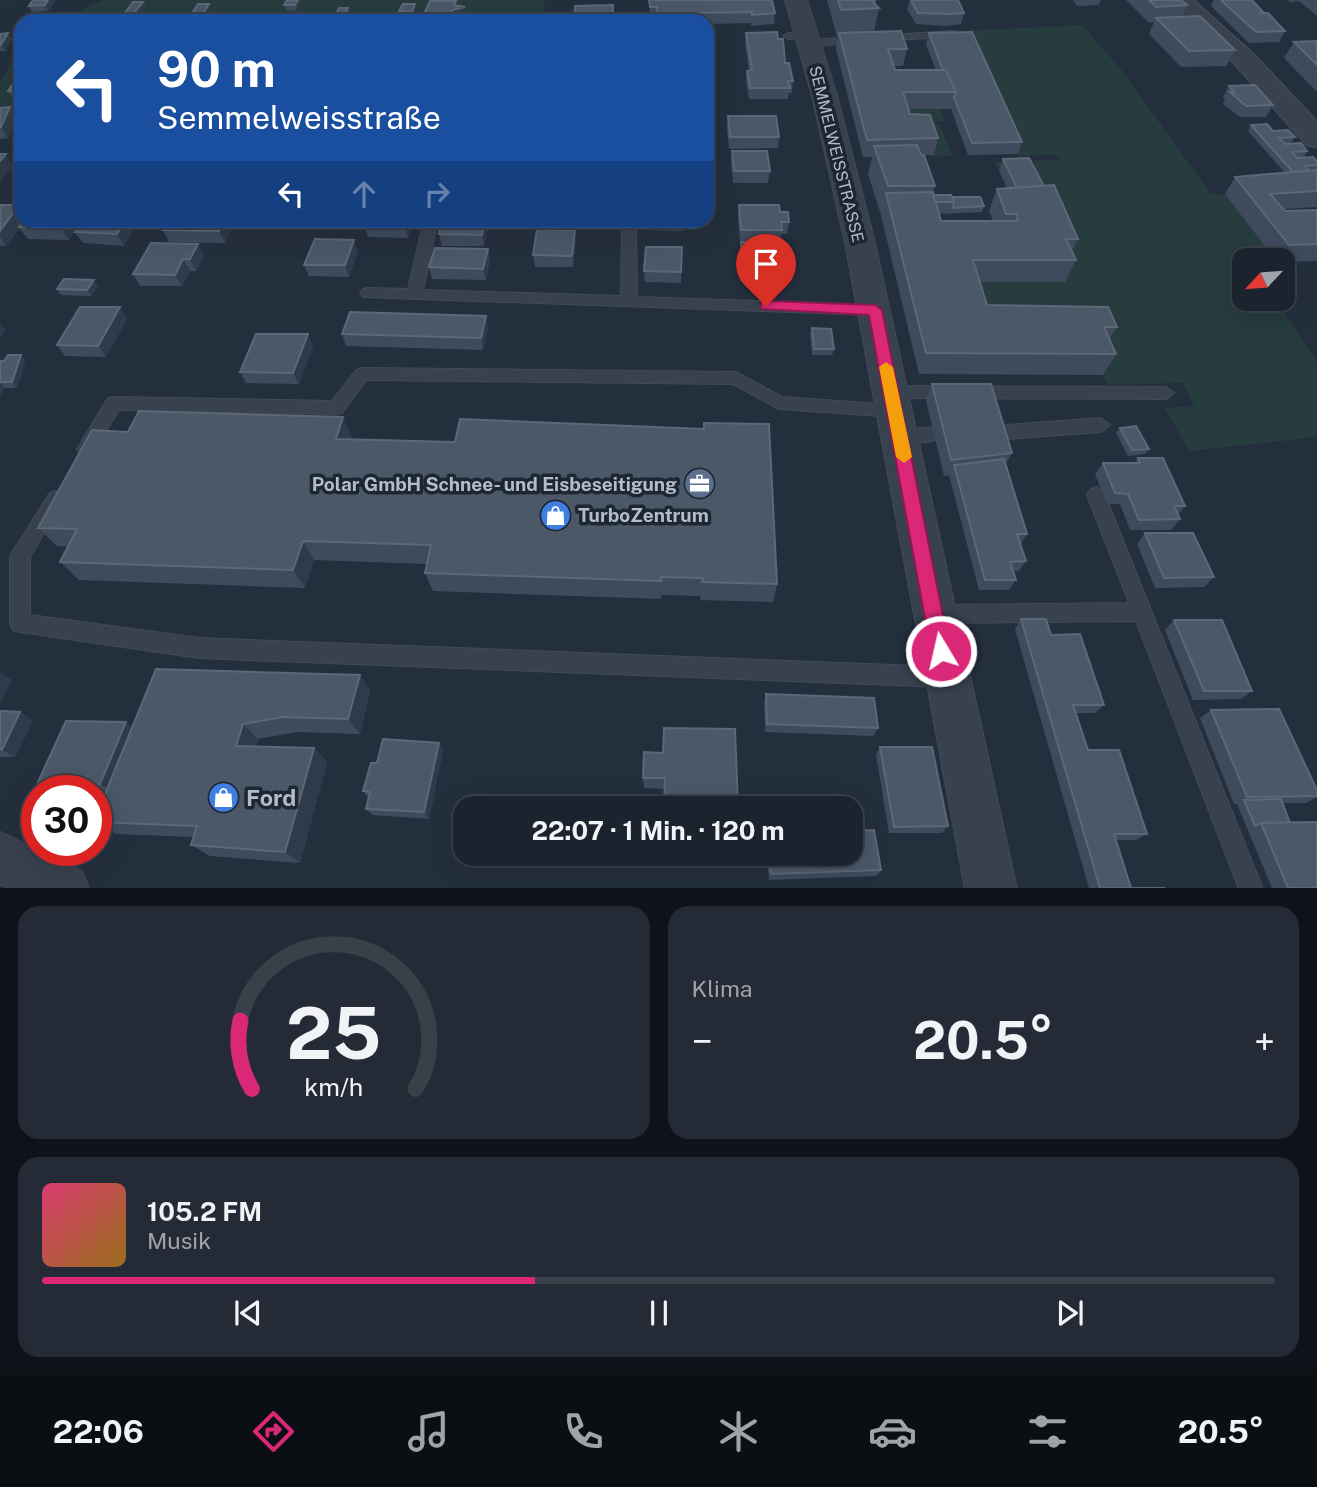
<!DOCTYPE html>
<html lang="de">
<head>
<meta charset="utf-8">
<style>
  body { margin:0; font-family:"Public Sans",sans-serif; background:#242b36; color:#f1f3f6; height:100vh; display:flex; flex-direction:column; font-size:26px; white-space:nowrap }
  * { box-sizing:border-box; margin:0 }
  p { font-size:23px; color:#a0a4aa }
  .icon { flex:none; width:38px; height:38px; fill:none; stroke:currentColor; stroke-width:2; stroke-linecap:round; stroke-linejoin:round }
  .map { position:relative; height:888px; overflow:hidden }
  .panel { display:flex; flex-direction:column; gap:18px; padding:18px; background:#0f1319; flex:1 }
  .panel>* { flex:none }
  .top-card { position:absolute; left:14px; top:14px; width:700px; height:214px; border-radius:21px; box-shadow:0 7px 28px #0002,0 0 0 2px #39404a; background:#1a4fa0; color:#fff; overflow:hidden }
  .needle { width:46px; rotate:244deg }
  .controls { position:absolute; left:1232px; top:248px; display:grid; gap:14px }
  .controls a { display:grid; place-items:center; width:63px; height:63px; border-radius:14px; background:#1b232e; box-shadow:0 7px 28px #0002,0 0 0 2px #39404a; font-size:35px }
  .speed { position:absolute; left:21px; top:775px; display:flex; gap:14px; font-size:35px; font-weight:700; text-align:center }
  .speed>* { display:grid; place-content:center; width:91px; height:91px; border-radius:50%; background:#1b232e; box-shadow:0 7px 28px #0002,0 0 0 2px #39404a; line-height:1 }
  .speed .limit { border:10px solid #d22; background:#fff; color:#111 }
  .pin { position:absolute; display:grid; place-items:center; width:60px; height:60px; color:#fff; margin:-72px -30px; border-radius:50% 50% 50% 0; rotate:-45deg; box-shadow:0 0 7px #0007 }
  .pin .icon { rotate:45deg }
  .me { position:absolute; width:77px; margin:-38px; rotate:351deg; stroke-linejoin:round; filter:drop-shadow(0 0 5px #0008) }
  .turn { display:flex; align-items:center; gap:24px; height:147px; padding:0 28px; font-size:32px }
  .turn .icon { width:91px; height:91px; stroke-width:2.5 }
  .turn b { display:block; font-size:49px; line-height:60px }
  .lanes { display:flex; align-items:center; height:66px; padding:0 28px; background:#0003; justify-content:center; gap:35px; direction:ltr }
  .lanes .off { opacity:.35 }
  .big { font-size:52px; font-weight:700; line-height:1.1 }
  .panel .card { flex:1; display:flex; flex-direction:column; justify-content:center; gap:10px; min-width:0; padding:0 24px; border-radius:21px; background:#242b36 }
  .panel .dial { align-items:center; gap:0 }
  .dial svg { height:182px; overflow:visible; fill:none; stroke:#39404a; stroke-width:7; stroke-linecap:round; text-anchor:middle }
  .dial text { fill:#f1f3f6; stroke:none }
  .song { display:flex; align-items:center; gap:21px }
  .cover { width:84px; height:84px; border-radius:10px; background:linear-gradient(135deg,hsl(340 70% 55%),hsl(40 70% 35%)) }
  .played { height:7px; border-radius:4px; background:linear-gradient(90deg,#db2777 40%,#39404a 40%) }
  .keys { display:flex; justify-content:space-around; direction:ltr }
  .heat { display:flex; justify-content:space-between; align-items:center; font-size:38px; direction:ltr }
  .panel .tiles { flex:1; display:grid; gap:18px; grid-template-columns:1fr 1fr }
  .card:last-child { grid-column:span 2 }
  .trip { position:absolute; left:453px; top:796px; width:410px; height:70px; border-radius:21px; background:#1b232e; box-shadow:0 7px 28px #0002,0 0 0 2px #39404a; font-weight:700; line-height:70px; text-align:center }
  .tabs { display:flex; height:112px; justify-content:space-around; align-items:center; background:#0b0e12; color:#a0a4aa }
  .tabs .icon { width:49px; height:49px }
  .tabs .selected { color:#db2777 }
  .tabs b { font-size:32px; color:#f1f3f6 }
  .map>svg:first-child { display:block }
  .green { fill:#263c3f }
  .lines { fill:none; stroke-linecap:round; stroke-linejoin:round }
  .service-casing { stroke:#414a57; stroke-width:2 }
  .minor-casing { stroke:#414a57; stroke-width:2 }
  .tertiary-casing { stroke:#414a57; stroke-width:3 }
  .service { fill:#38414e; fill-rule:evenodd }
  .minor { fill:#38414e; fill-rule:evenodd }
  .tertiary { fill:#38414e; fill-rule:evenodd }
  .wall { fill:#3f4b5c }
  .shaded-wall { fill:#2f3b4b }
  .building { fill:#4b5868; stroke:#5c6777; stroke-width:2 }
  .route { fill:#db2777; stroke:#8e194d; stroke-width:2 }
  .slow { fill:#f59e0b }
  .labels { text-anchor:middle; stroke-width:7; stroke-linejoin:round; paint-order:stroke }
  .far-street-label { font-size:16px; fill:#b4bcc9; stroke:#1d2633 }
  .poi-label { font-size:19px; font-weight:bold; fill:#b4bcc9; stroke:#1d2633; text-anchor:end }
  .near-poi-label { font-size:23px; font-weight:bold; fill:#b4bcc9; stroke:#1d2633; text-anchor:start }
</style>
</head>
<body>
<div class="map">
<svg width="1317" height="889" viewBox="0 0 1317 889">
  <rect width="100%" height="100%" fill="#242f3e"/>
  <g class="green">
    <path d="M102 0H545L543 21H59Z"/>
    <path d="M1082 25 1120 68 1211 194H1225L1276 261H1244V299H1274L1317 362V437L1190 451 1164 408 1194 406 1183 383 1107 385 1092 348 979 326 965 282 1025 170 999 171 995 162 1059 160 1055 155 1018 156 969 43 960 31Z"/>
    <path d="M21 46V112L0 115V82Z"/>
    <path d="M899 109H941L945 121 934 122 940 125 952 156 934 157 925 132Z"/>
  </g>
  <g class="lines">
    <defs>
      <g id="service">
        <path d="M953 31 959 34 957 36 809 46 803 43 809 40Z"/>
        <path d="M807 32 811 33V37L789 39 783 36 789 33Z"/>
        <path d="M424 220H438L423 290 621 296 622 220H636L637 297 875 305 883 310 875 315 363 297 360 293 363 289 368 288 408 289Z"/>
        <path d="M362 368 736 372 782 397 895 405 903 411 895 417 779 409 733 384 366 380 342 413 336 414 119 410 92 454H80L77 449 108 398 114 397 332 401 356 370Z"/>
        <path d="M891 386 1166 387 1174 393 1166 399 891 398 883 392Z"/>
        <path d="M1101 418 1110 425 1101 432 993 440 987 438 984 433 987 428 993 426Z"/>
        <path d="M934 427 940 429 943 434 940 439C927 443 907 445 894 441L891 436 894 431Z"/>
        <path d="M1096 487 1102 490 1105 495 1263 889H1239L1136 621 935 623 928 620 925 614 928 608 935 605 1129 603 1087 495 1090 490Z"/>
        <path d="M55 491 61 494 64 499 30 557V615L199 638 945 667 952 670 956 677 952 684 945 687 199 658 20 632 13 630 10 623V556L49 494Z"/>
      </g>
      <g id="minor">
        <path d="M785 0H807L837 96 875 243 1017 889H965L845 243 812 96Z"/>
        <path d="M0 832 82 871 89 889H9L0 884Z"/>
      </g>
      <path id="tertiary" d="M1167 0H1193L1253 54 1317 122V147L1307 145 1235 64Z"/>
    </defs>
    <use href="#service" class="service-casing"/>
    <use href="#minor" class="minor-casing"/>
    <use href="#tertiary" class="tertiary-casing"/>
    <use href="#service" class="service"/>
    <use href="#minor" class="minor"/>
    <use href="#tertiary" class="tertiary"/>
  </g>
  <g class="wall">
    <path d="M55 0 48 11 32 12 29 6Z"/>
    <path d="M302 0 297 11 286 10 284 5Z"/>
    <path d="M649 0 775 13 774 24 751 26V23L707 24V21H657V18H650Z"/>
    <path d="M827 0H876V4L879 8 874 32 907 49 903 66H894L895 70H936L926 45 929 33 1022 142 1018 154 968 155 951 109H908L910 114 938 138 934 155H924L935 186 933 192V195L952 197 984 206 982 212 939 214 941 221H993L989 211 997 189 1007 188 999 171 1003 159 1044 186 1078 239 1072 251 1076 260 1065 282H980L987 305 1117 327 1109 340 1116 354 1103 375 919 374 881 215 868 174 872 157H863L836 49 838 37H837Z"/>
    <path d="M910 0H958L964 13 961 24 947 26 916 24 907 9Z"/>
    <path d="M1073 0H1101L1099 5 1077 6Z"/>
    <path d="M1126 0H1181L1187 5 1182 17 1235 50 1226 66 1181 67 1149 34 1154 22 1149 23Z"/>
    <path d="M1214 0H1252L1262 13 1285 31 1279 42 1249 43 1211 6Z"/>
    <path d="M1288 0H1317V16L1299 1 1290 2Z"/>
    <path d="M143 2 145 8 137 19H127L125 13Z"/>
    <path d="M209 4 211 10 204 20H194L191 15Z"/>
    <path d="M457 6 465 7 466 13 453 15 452 18 480 19V21H443V20L426 19 424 14Z"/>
    <path d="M416 10 413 17H401L399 11Z"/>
    <path d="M350 13 347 21H335L334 18Z"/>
    <path d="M8 33 12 39 5 51H0V34Z"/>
    <path d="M746 33 784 58 793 81 792 93H789L788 99H749L746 82 747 71H749L745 44Z"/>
    <path d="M1317 41V92L1284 58 1294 42Z"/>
    <path d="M21 81V97H12L8 91Z"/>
    <path d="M1229 86 1273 105 1266 117H1240L1223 104 1225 100 1223 97Z"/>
    <path d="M10 107 17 118 8 138 0 139V108Z"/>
    <path d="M728 116 779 137 778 148 729 149 727 128Z"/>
    <path d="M1251 125 1295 137 1291 143 1284 144 1307 151 1304 157H1297V158L1317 161V207L1283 209 1285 211 1317 210V261L1283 262V261H1276L1225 194 1235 177 1285 173 1248 131Z"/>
    <path d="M732 151 770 171 768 183H733L731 163Z"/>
    <path d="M0 205 21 220H81L69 240 28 239 19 228 6 246H0Z"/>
    <path d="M739 205 780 212 789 222 787 234H781L780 242 740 241 738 216Z"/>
    <path d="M140 220 124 246 83 243 75 232Z"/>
    <path d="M168 220H236L225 243 169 242 163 230Z"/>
    <path d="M414 220 408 238 368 237 364 225Z"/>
    <path d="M442 220H490L484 246H442L439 234Z"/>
    <rect x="536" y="220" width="41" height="2"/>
    <path d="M645 220H682V231L645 230Z"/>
    <path d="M576 241 573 267H535L533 255Z"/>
    <path d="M741 242 782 260 788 279 781 283 741 282 740 253Z"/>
    <path d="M151 243 204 255 196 271H190L182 286H140L133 274Z"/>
    <path d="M682 247 681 283 645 282 644 271Z"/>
    <path d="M488 249 490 261 486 280 432 279 429 267Z"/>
    <path d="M358 251 349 277 309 276 304 265Z"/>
    <path d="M98 286 91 296 61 295 57 289Z"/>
    <path d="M127 319 106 357 65 356 57 345Z"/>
    <path d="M488 327 483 350 346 346 342 334Z"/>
    <path d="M812 328 834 349 832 355H812L810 334Z"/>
    <path d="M313 346 299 384 246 383 240 372Z"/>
    <path d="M0 361H25L17 388H5L0 395Z"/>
    <path d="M932 384 1012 453 1005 465 1027 534 1020 545 1026 561 1019 571H1013L1016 580 1009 590H979L949 475 944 476 926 400Z"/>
    <path d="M1120 428 1149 449 1145 454 1128 456 1116 433Z"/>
    <path d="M352 438V439L777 584 773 602 700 600 701 596 661 595V599L433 591 425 573 427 564 314 560 305 588 79 580 60 562 68 547 57 546 38 528Z"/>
    <path d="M1138 458 1185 506 1178 515 1180 519 1171 530H1130L1120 504H1107L1095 474 1103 463H1134Z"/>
    <path d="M1145 533 1214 577 1204 587 1155 588 1137 544Z"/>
    <path d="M1021 619 1051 635 1104 705 1095 713H1076L1088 750 1147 834 1136 840H1116L1131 888H1165H1089L1015 629Z"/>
    <path d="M1174 620 1252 691 1241 699 1193 700 1165 630Z"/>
    <path d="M360 675 370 691 360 734 297 732 258 739 256 747 314 748 327 762 300 863 210 856 191 845 194 837 116 834 96 823V816L106 791 51 790 38 782 132 727Z"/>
    <path d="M766 694 878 728 873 736 765 732 764 703Z"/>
    <path d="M1211 710 1317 790V797L1306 803H1282L1317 888H1272L1237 804H1234L1200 718Z"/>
    <path d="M0 711 20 712 33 721 15 757H0Z"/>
    <path d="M664 728V789L644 788 643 778 663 753Z"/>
    <path d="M439 743 443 750 429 819 372 815 366 809 368 797 363 791 377 763Z"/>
    <path d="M880 747 948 826 942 833H889L876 755Z"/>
    <path d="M855 831 881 870 877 876 769 880 766 854H850L852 844 851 838Z"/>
  </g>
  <g class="shaded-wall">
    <path d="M48 0H55L48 11 45 5Z"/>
    <path d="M298 0H302L297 11 295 5Z"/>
    <path d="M456 1 457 7H465L466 13 453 15 452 20 451 14Z"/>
    <path d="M143 2 145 8 137 19 134 13Z"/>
    <path d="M209 4 211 10 204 20 202 15Z"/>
    <path d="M415 4 416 10 413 17 412 12Z"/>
    <path d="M348 8 350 13 347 21H345L344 18Z"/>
    <path d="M8 33 12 39 5 51 1 45Z"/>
    <path d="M10 107 17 118 8 138 1 127Z"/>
    <path d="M6 154 13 166 0 182V161Z"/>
    <path d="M19 205 21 207V220H24L6 246 0 237V231Z"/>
    <path d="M66 220H81L69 240 61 228Z"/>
    <path d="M126 220H140L124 246 117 234Z"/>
    <path d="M225 220H236L225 243 219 231Z"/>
    <path d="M407 220H414L408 238 405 226Z"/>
    <path d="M485 220H490L484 246 482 235Z"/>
    <path d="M575 230 576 241 573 267 572 256Z"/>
    <path d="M354 240 358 251 349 277 345 265Z"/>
    <path d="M198 244 204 255 196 271 190 259Z"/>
    <path d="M488 249 490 261 486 280 483 269Z"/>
    <path d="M183 259 190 271 182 286 175 275Z"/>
    <path d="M789 267 788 279 781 283 783 271Z"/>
    <path d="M94 280 98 286 91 296 87 290Z"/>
    <path d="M120 307 127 319 106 357 98 346Z"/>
    <path d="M486 316 488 327 483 350 481 338Z"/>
    <path d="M0 324 6 330 0 339Z"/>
    <path d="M308 334 313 346 299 384 293 373Z"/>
    <path d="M21 355 25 361 17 388 12 382Z"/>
    <path d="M0 383 5 388 0 395Z"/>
    <path d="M343 417 352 438 345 459 336 439Z"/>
    <path d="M303 541 314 560 305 588 293 570Z"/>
    <path d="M0 672 12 680 0 703Z"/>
    <path d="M360 675 370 691 360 734 348 719Z"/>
    <path d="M20 712 33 721 15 757 2 750Z"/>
    <path d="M126 722 136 730 112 791 100 784Z"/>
    <path d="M243 724 258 739 251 760 236 746Z"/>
    <path d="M439 743 443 750 429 819 424 812Z"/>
    <path d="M314 748 327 762 300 863 285 852Z"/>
  </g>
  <g class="building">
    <path d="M33 0H48L45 5 29 6Z"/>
    <path d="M287 0H298L295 5H284Z"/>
    <path d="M649 0H772L775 13 752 15V12L687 13 688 16H675V21H657V7H650Z"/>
    <path d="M838 0H876L872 1 879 8 841 10Z"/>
    <path d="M911 0H958L964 13 950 14 918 13Z"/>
    <path d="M1149 0H1181L1187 5 1156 7Z"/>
    <path d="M1221 0H1252L1263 12 1259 13H1268L1285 31 1256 32Z"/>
    <path d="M430 1H456L454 5 465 7 452 10 451 14H424Z"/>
    <path d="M133 2H143L134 13H125Z"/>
    <path d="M198 4H209L202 15H191Z"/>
    <path d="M403 4H415L412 12 399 11Z"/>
    <path d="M613 5V21H574L575 6Z"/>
    <path d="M339 8H348L344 18H334Z"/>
    <path d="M1200 16 1235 50 1189 51 1156 18Z"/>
    <path d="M444 18 480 19 479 21H443Z"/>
    <path d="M901 31 907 49H888L895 70H946L956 92H903L910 114 930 115 938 138 867 140 839 33Z"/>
    <path d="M777 32 778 39H783L785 63H789L793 81H788L790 88H750L747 71 752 70 746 33Z"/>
    <path d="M972 32 1022 142 972 143 954 97 956 92 946 70H943L929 33Z"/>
    <path d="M8 33 1 45H0V34Z"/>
    <path d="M1317 41V65L1294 42Z"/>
    <path d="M15 81H21V91H8Z"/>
    <path d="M1255 85 1273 105 1246 106 1230 92H1234L1229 86Z"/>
    <path d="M10 107 1 127H0V108Z"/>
    <path d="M728 116H776L779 137H730Z"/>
    <path d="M1267 124 1273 131 1288 130 1295 137 1279 138 1285 144 1301 143 1307 151 1292 152 1297 158 1313 157 1317 161V165L1305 166 1309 171 1293 172 1251 125Z"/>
    <path d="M917 145 921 155H924L935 186H888L874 146Z"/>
    <path d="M732 151H767L770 171H734Z"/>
    <path d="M0 154H6L0 161Z"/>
    <path d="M1029 158 1044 186 1017 188 1003 159Z"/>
    <path d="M1317 170V191L1270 194 1285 211 1317 210V244L1289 245 1235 177Z"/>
    <path d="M1054 185 1078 239H1066L1076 260H973L987 305 1108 307 1117 327H1104L1116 354 926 353 886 193 933 192 941 221H1018L1016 214H1006L997 189Z"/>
    <path d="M933 195H951L954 202H935Z"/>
    <path d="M952 197H980L984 206 953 208 954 202Z"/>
    <path d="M0 205H19L0 231Z"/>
    <path d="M739 205H779L780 212H788L789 222H781L782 230H741Z"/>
    <path d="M24 220H66L61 228 19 227Z"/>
    <path d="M83 220H126L117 234 75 232Z"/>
    <path d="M168 220H225L219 231 163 230Z"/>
    <path d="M366 220H407L405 226 364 225Z"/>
    <path d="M442 220H485L482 235 439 234Z"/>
    <path d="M537 229 575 230 572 256 533 255Z"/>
    <path d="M315 239 354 240 345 265H304Z"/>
    <path d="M741 242H781L782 260 789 267 783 271 743 270Z"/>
    <path d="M151 243 198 244 190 259H183L175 275 133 274Z"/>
    <path d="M646 247H682L681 272 644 271Z"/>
    <path d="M435 248 488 249 483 269 429 267Z"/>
    <path d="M64 279 94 280 87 290 57 289Z"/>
    <path d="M80 307H120L98 346 57 345Z"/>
    <path d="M350 312 486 316 481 338 342 334Z"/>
    <path d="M812 328 831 329 834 349H814Z"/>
    <path d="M256 334H308L293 373 240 372Z"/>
    <path d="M8 355H21L12 382H0V361H4Z"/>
    <path d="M932 384H991L1012 453 951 460Z"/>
    <path d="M139 411 343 417 336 439 455 442 460 419 704 429V423L769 424 777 584 702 582 703 578 661 577V581L425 573 431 545 303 541 293 570 60 562 77 529 38 528 92 430 128 432Z"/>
    <path d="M1136 426 1149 449 1132 450 1120 428Z"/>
    <path d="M1138 458H1163L1185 506H1174L1180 519 1139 520 1128 494 1115 493 1103 463H1140Z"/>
    <path d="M1004 459 1027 534H1017L1026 561 1010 562 1016 580H985L954 465Z"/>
    <path d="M1145 533H1193L1214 577 1164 578Z"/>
    <path d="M1021 619H1046L1051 635 1080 634 1104 705H1073L1088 750H1119L1147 834H1114L1131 888H1165H1100Z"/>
    <path d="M1174 620H1222L1252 691H1204Z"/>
    <path d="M156 669 360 675 348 719 283 717 243 724 236 746 314 748 285 852 191 845 197 826 96 822V816Z"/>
    <path d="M766 694 874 698 878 728 767 724Z"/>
    <path d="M1279 709 1317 790V796L1247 797 1211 710Z"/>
    <path d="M0 711 20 712 2 750 0 749Z"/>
    <path d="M66 721 126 722 100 784 38 782Z"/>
    <path d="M664 728 735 729 738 808H664L665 778H643L644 752 663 753Z"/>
    <path d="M383 739 439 743 424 812 366 809 370 792 363 791 371 763H377Z"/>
    <path d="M880 747H932L948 826 894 827Z"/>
    <path d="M1281 799 1290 823H1261L1255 826 1244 800Z"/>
    <path d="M1317 822V888H1288L1261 823Z"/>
    <path d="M874 830 881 870 771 874 769 854H850V844H857L855 831Z"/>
  </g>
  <path class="route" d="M766 301 875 305 882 310 950 651 947 657 941 660 934 657 931 651 869 315 761 309V302Z"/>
  <path class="slow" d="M886 362 893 367 912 457 904 463 896 457 879 367Z"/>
  <defs>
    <symbol id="office-disc" viewBox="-11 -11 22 22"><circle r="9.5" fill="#5c6f8a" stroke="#1d2633"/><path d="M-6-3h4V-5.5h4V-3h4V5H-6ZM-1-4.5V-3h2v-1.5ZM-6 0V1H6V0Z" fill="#fff"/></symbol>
    <symbol id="shop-disc" viewBox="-11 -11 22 22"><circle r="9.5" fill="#3f7fe0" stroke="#1d2633"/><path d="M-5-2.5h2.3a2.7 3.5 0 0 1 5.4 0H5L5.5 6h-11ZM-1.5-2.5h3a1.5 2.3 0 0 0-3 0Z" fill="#fff"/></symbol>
  </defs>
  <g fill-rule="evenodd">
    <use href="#office-disc" x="682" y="466" width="35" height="35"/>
    <use href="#shop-disc" x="538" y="498" width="35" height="35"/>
    <use href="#shop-disc" x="206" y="780" width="35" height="35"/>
  </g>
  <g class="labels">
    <g class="far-street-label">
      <text transform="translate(837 154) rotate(76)" y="6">SEMMELWEISSTRASSE</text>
    </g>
    <g class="poi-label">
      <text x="677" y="491">Polar GmbH Schnee- und Eisbeseitigung</text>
      <text x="578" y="522" text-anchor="start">TurboZentrum</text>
    </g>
    <g class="near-poi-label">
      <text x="246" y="806">Ford</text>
    </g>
  </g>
</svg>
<div class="controls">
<a><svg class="needle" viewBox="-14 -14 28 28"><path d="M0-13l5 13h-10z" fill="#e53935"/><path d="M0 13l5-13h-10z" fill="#a0a4aa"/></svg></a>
</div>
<div class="speed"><div class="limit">30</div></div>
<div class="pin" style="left:766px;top:306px;background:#d93025"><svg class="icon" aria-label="arrive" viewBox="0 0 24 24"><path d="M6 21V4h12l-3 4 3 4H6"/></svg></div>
<svg class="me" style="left:941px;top:651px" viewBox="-20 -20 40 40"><circle r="17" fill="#db2777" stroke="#fff" stroke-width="3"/><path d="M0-11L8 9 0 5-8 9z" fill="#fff"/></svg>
<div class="trip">22:07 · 1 Min. · 120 m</div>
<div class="top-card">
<div class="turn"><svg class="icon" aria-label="left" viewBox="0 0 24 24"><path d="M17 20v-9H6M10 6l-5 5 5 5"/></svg><div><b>90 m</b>Semmelweisstraße</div></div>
<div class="lanes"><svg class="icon" aria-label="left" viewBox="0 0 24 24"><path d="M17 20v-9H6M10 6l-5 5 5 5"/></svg><svg class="icon off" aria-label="ahead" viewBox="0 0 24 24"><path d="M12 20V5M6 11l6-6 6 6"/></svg><svg class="icon off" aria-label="right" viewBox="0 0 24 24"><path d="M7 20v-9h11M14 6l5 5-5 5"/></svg></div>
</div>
</div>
<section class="panel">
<div class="tiles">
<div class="card dial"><svg viewBox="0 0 100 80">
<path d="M14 69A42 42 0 1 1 86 69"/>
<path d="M14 69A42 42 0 0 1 9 39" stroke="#db2777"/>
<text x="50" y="56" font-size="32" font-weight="700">25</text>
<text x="50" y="72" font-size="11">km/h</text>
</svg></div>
<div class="card"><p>Klima</p>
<div class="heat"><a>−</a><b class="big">20.5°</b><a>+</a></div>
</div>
<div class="card">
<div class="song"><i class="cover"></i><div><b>105.2 FM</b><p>Musik</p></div></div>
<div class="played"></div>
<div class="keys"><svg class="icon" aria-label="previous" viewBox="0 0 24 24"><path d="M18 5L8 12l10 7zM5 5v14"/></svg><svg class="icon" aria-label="pause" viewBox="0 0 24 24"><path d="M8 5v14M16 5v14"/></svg><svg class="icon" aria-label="next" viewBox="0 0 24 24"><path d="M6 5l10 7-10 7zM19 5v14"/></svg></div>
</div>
</div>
</section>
<nav class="tabs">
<b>22:06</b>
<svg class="icon selected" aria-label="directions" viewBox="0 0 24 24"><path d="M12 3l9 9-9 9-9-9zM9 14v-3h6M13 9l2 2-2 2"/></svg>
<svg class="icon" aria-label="music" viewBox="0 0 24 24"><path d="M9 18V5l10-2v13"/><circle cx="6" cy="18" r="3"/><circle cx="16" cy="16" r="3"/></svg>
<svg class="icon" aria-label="phone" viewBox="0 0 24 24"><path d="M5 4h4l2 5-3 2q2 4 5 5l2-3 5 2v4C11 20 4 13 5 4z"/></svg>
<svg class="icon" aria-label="climate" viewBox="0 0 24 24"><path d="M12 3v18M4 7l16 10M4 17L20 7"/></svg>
<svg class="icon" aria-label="car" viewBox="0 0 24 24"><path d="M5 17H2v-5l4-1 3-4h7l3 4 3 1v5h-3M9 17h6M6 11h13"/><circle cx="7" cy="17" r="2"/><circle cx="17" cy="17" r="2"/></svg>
<svg class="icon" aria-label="filters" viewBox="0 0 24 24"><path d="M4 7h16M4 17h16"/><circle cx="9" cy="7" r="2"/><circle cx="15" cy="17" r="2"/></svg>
<b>20.5°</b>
</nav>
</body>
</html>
